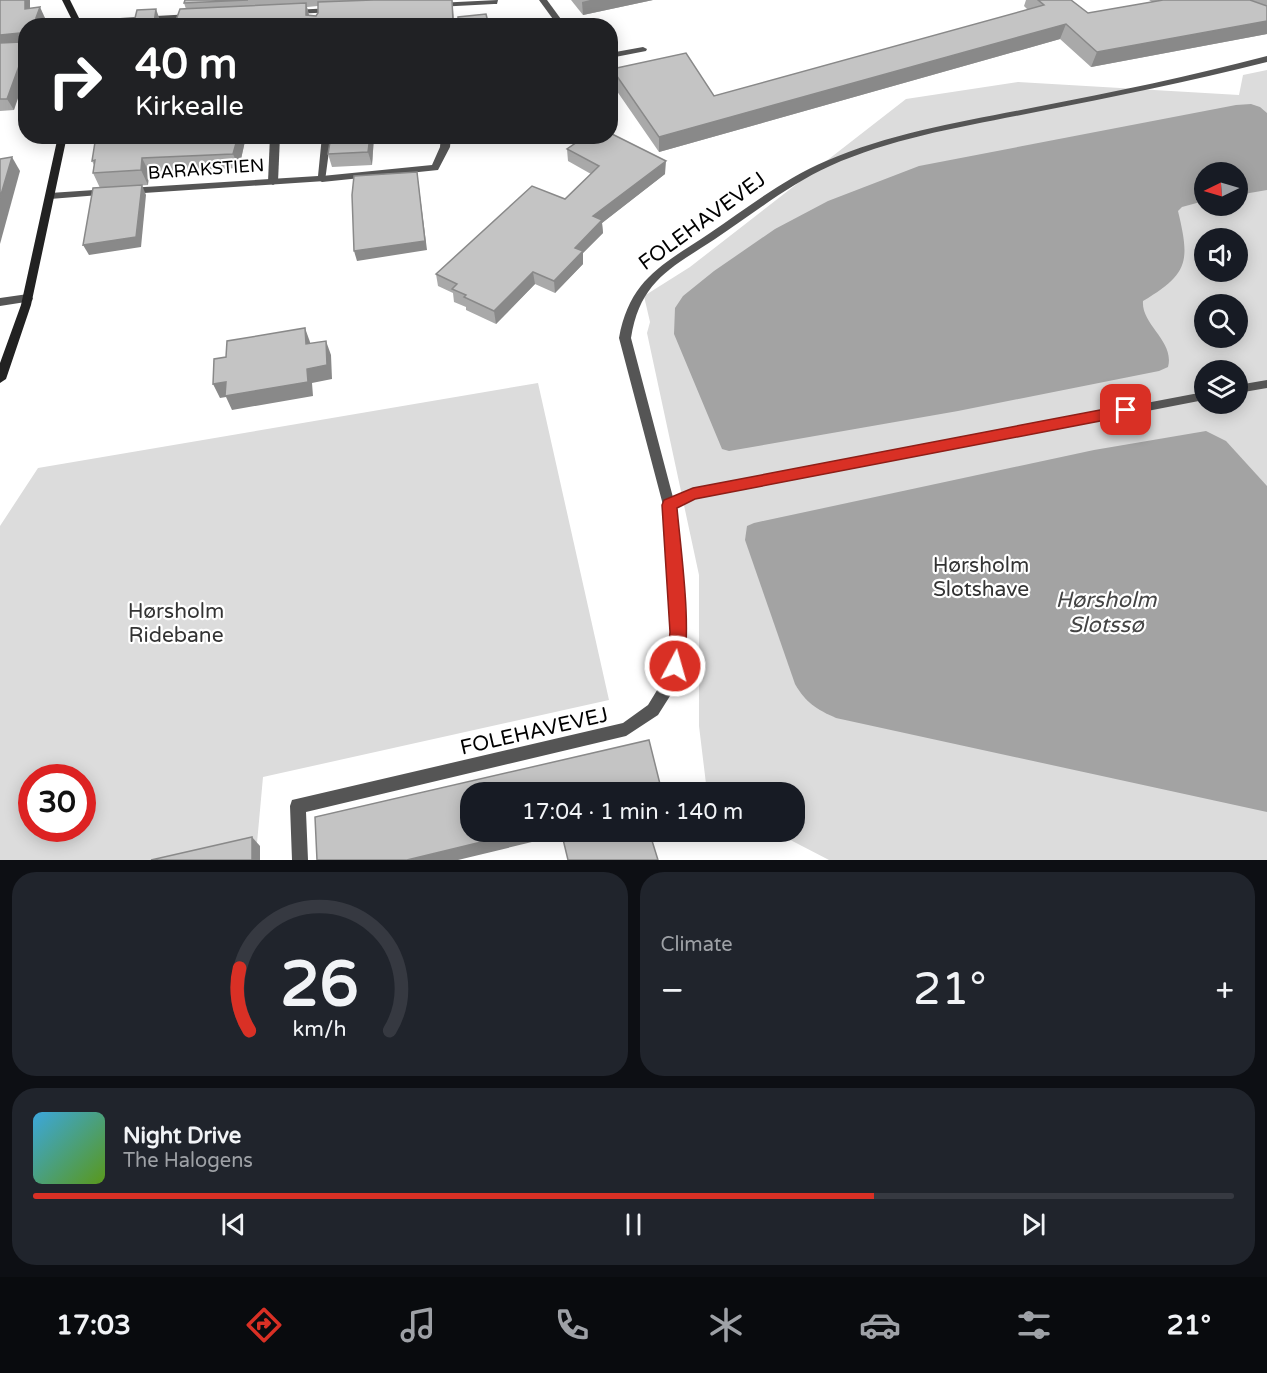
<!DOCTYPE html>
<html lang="en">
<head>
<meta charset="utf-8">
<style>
  body { margin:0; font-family:"Varela Round",sans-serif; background:#20242c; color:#f1f3f6; height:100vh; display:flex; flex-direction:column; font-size:22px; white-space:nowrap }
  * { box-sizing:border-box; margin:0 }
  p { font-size:20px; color:#9ea1a6 }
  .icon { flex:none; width:33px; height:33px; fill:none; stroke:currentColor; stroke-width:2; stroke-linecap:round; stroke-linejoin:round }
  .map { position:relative; height:860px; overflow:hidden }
  .side { display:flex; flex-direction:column; gap:12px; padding:12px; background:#0d0f14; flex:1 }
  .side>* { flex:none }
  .banner { position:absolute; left:18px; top:18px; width:600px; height:126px; border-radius:24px; box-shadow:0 3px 15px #0003; background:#202124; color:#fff; overflow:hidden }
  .needle { width:39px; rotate:265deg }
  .buttons { position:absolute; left:1194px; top:162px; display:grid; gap:12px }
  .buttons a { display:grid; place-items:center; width:54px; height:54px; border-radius:50%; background:#171b24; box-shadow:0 3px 15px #0003; font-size:30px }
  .speed { position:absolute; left:18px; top:764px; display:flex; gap:12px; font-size:30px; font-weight:700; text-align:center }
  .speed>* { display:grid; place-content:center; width:78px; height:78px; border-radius:50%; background:#171b24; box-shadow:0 3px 15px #0003; line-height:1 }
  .speed .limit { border:9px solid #d22; background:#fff; color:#111 }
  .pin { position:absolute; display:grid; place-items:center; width:51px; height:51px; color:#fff; margin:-26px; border-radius:12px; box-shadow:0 3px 9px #0006 }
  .me { position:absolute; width:66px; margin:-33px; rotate:6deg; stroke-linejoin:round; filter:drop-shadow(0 0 4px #0008) }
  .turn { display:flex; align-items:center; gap:21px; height:126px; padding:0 18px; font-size:27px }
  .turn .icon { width:78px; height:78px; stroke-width:2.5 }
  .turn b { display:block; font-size:42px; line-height:51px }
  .big { font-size:45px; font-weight:600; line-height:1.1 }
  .side .tile { flex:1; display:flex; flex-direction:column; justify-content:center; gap:9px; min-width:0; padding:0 21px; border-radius:24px; background:#20242c }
  .side .dial { align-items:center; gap:0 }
  .dial svg { height:156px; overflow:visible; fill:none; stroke:#363941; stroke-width:7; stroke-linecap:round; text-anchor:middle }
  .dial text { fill:#f1f3f6; stroke:none }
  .song { display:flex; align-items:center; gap:18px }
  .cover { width:72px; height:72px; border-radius:9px; background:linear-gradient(135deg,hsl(200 70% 55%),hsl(90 70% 35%)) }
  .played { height:6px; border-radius:3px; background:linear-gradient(90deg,#d93025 70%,#363941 70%) }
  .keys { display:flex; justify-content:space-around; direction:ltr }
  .heat { display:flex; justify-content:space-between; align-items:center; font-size:33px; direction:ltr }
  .side .tiles { flex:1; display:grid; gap:12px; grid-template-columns:1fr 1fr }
  .tile:last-child { grid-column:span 2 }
  .trip { position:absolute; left:460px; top:782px; width:345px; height:60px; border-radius:24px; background:#171b24; box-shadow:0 3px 15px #0003; font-weight:600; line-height:60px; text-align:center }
  .menu { display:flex; height:96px; justify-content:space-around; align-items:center; background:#090b0e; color:#9ea1a6 }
  .menu .icon { width:42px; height:42px }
  .menu .selected { color:#d93025 }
  .menu b { font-size:27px; color:#f1f3f6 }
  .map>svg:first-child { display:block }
  .green { fill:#dcdcdc; fill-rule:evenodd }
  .water { fill:#a3a3a3 }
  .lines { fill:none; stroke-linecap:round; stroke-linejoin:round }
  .lane { fill:#555; fill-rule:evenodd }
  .street { fill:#555; fill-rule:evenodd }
  .secondary { fill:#222; fill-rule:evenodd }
  .wall { fill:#a9a9a9; fill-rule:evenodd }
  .shaded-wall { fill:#898989 }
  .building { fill:#c4c4c4; stroke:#898989; stroke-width:1.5 }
  .route { fill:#d93025; stroke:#8d1f18; stroke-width:1.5 }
  .labels { text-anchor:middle; stroke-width:4.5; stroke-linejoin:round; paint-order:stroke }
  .far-street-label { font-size:18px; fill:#000; stroke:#fff }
  .street-label { font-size:21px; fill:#000; stroke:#fff }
  .park-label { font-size:21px; fill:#333; stroke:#fff }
  .water-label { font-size:22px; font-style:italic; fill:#444; stroke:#fff }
</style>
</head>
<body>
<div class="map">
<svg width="1267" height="860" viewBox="0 0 1267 860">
  <rect width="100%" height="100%" fill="#fff"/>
  <g class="green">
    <path d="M1267 70V860H829L773 831H795V792H707L699 726V575L647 333 650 322 644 296 690 267 906 99 1018 82 1239 95 1243 75ZM1204 172H1238V206H1204ZM1204 238H1238V272H1204ZM1204 304H1238V338H1204ZM1204 370H1238V404H1204Z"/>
    <path d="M538 383 609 700 263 777 257 843 187 860H0V526L38 468ZM32 777H82V828H32Z"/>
  </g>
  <g class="water">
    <path d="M1251 104 1260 107 1267 113V190L1238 195V172H1204V201L1182 207 1178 211C1190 261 1189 274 1143 301 1141 325 1175 341 1168 367L1159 371 958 411 729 451 722 449 674 334 675 308 683 296 714 271 775 229 828 201 919 166 1236 105Z"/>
    <path d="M1206 431 1226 441 1267 486V812L836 718C816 709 806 703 795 684L745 540 747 526 754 523 1094 450Z"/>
  </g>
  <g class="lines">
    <g class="lane">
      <path d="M539 0H547L566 26H558Z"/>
      <path d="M643 47 647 49 646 51 610 58V53Z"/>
      <path d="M270 136H280L278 182 273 185 268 182Z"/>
      <path d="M441 136H451L450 147 438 170 322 182 317 179 322 176 432 165 440 147Z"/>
      <path d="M28 294 33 298 32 301 0 306V298Z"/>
      <path d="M1267 380V388L1238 393V385Z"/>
      <path d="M1204 392V400L695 499 669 510 664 509 663 505 664 501 693 489Z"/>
    </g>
    <g class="street">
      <path d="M498 0 497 4H494L437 7 433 5 437 3Z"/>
      <path d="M333 8H336V12L293 14 289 12 293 10Z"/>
      <path d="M192 14 196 16 195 18 95 26 75 25 79 23 120 18Z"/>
      <path d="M1267 56V62C1191 81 1114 97 1036 112 967 126 895 137 830 166 788 185 753 214 715 239 671 268 640 281 631 338L675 505 685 632 682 666 670 696 658 715 626 736 306 812 308 860H292L290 806 292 800 623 723 648 705 659 687 668 666 671 632 663 505 619 338C630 278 664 264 710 233 748 207 784 179 826 161 893 132 965 121 1036 107 1114 92 1191 76 1267 56Z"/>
      <path d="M322 136H331L325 181 129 194 124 191 129 188 318 176Z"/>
      <path d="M109 189 114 192 112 194 50 199 45 196 50 193Z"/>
    </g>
    <g class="secondary">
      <path d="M62 0H70L83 26H75Z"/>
      <path d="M58 136H67L31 305 6 379 0 383V363L21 305Z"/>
    </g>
  </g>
  <g class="wall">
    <path d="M0 0H30V8L45 18 42 26H26L14 110 0 111Z"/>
    <path d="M185 0H452L454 26H174L186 9 184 3ZM318 6V13L316 16 309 15 307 7Z"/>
    <path d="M571 0H653L583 15Z"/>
    <path d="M1026 0H1071L1088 13 1152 2 1149 0H1267V34L1091 67 1060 39 659 152 612 84V69L714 96 1028 10 1024 6Z"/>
    <path d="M96 136H244L245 141 239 168 149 172 148 185 100 188 93 173 94 165 92 161Z"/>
    <path d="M374 136 372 165 332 167 328 154Z"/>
    <path d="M567 149 665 174 602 223 603 233 583 253V264L555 293 535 284 496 324 466 310V307L454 302 453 293 438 286 436 274 565 199 591 174 568 161Z"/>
  </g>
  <g class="shaded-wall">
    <path d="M25 0H30V19L25 9Z"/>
    <path d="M452 0 453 9 454 26H453Z"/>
    <path d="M590 0H653L583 15 582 2Z"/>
    <path d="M306 3 309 16 306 15Z"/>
    <path d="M40 7 45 18 42 26H33Z"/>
    <path d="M156 9 161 23H154Z"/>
    <path d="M1267 21V34L1091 67 1097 52Z"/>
    <path d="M1066 24 1060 39 659 152V137Z"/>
    <path d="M20 33 26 44 0 47V35Z"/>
    <path d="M26 47V75L14 110 7 99Z"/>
    <path d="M238 136H244L245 141 239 168 233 154Z"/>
    <path d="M370 136H374L372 165 368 152Z"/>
    <path d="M12 157 20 171 0 244V198Z"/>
    <path d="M142 158 149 172 148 185 141 170Z"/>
    <path d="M666 161 665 174 602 223 603 233 583 253V264L555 293 554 281 575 248 593 216Z"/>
    <path d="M417 172 427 250 357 261 354 251Z"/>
    <path d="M142 185 146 195 141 247 89 255 83 245Z"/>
    <path d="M533 272 535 284 496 324 494 311Z"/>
    <path d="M305 328 310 342 311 358 306 344Z"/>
    <path d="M326 341 331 355 332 379 312 383 313 396 232 410 226 397 220 398 213 384 307 369Z"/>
    <path d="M527 831H561V835L458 860H407Z"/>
    <path d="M252 837 260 846V860H252Z"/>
  </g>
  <g class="building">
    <path d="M0 0H25V9L40 7 33 26H26V47L7 99H0V43L21 42 23 35 20 33 0 35Z"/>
    <path d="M185 0H248L184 3Z"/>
    <path d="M373 0H452L453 22 387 26H174L180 9 306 3V15L316 16 318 13V2Z"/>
    <path d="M1038 0H1071L1088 13 1163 0H1250L1267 6V21L1097 52 1066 24 659 137 612 69 686 53 714 96 1044 5Z"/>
    <path d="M156 9 154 23 170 21 169 26H133L137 10Z"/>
    <path d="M486 14 489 26H458V17Z"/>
    <path d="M534 23V26H511Z"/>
    <path d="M610 133 666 161 593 216 602 220 575 248 583 251 554 281 533 272 494 311 464 297 466 295 452 289 457 284 436 274 532 186 565 199 599 166 567 149 586 136H610Z"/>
    <path d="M96 136H238L233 154 142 158 141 170 93 173 95 160 92 161Z"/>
    <path d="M331 136H370L368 152 328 154Z"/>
    <path d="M12 157 0 198V159Z"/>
    <path d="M417 172 425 241 354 251 352 195 354 176Z"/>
    <path d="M142 185 136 237 83 245 93 188Z"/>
    <path d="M305 328 306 344 326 341 327 365 307 369 308 382 225 396 226 382 213 384 214 359 226 357 227 341Z"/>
    <path d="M649 740 662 792H471V831H527L407 860H317L315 817Z"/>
    <path d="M561 831H649L658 860H568Z"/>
    <path d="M252 837V860H151Z"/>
  </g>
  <path class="route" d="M1126 405 1133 410 1126 416 695 499 677 508C680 544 694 641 681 671L675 673 669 671 667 666 670 632 662 505 664 500 693 488Z"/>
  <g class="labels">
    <g class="far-street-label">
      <text transform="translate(206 169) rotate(-4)" y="6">BARAKSTIEN</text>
    </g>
    <g class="street-label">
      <text transform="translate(702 221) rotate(-36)" y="7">FOLEHAVEVEJ</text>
      <text transform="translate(534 731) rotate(-13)" y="7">FOLEHAVEVEJ</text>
    </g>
    <g class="park-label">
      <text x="981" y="572">Hørsholm<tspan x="981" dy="24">Slotshave</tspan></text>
      <text x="176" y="618">Hørsholm<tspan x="176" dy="24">Ridebane</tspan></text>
    </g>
    <g class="water-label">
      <text x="1106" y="607">Hørsholm<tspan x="1106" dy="25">Slotssø</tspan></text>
    </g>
  </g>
</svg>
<div class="buttons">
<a><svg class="needle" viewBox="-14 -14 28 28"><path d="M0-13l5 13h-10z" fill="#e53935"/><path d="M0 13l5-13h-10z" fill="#9ea1a6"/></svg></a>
<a><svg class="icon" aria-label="sound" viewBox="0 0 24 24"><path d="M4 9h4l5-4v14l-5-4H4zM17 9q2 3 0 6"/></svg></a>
<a><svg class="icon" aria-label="search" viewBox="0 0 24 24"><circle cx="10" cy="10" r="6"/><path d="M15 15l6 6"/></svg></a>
<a><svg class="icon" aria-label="layers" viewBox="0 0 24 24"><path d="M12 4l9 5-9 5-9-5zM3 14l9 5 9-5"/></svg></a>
</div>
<div class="speed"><div class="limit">30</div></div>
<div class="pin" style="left:1126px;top:410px;background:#d93025"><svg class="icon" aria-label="arrive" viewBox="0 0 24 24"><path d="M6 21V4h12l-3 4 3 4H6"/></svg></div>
<svg class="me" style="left:675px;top:666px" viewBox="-20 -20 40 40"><circle r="17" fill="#d93025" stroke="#fff" stroke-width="3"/><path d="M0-11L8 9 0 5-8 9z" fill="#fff"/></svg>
<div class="trip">17:04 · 1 min · 140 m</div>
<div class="banner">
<div class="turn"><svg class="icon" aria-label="right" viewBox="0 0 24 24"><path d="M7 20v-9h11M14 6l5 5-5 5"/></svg><div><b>40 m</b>Kirkealle</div></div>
</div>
</div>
<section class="side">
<div class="tiles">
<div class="tile dial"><svg viewBox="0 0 100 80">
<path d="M14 69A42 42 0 1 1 86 69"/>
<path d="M14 69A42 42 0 0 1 9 37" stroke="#d93025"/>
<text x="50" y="56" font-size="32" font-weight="700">26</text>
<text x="50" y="72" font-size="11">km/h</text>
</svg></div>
<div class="tile"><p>Climate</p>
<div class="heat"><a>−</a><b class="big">21°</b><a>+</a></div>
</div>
<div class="tile">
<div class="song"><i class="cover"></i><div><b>Night Drive</b><p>The Halogens</p></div></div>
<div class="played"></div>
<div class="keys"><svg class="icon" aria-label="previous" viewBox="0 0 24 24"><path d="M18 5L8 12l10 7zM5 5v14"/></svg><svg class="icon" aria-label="pause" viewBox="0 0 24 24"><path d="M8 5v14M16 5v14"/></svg><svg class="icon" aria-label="next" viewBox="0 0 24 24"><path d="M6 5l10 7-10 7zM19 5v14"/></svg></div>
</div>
</div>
</section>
<nav class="menu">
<b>17:03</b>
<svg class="icon selected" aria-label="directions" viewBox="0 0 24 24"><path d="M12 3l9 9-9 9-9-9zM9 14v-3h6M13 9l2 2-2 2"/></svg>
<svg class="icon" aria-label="music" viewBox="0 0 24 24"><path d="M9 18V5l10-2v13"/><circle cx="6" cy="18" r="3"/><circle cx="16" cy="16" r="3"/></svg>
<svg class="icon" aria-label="phone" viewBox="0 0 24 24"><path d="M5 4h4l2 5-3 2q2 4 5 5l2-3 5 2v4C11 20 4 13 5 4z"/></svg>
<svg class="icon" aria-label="climate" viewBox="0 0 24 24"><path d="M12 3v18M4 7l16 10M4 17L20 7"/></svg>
<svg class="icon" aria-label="car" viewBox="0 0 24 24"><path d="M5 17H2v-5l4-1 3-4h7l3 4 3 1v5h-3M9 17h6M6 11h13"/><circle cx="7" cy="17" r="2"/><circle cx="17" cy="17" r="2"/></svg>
<svg class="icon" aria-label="filters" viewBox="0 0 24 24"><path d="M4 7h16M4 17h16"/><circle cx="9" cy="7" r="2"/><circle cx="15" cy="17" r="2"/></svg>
<b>21°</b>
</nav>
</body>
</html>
